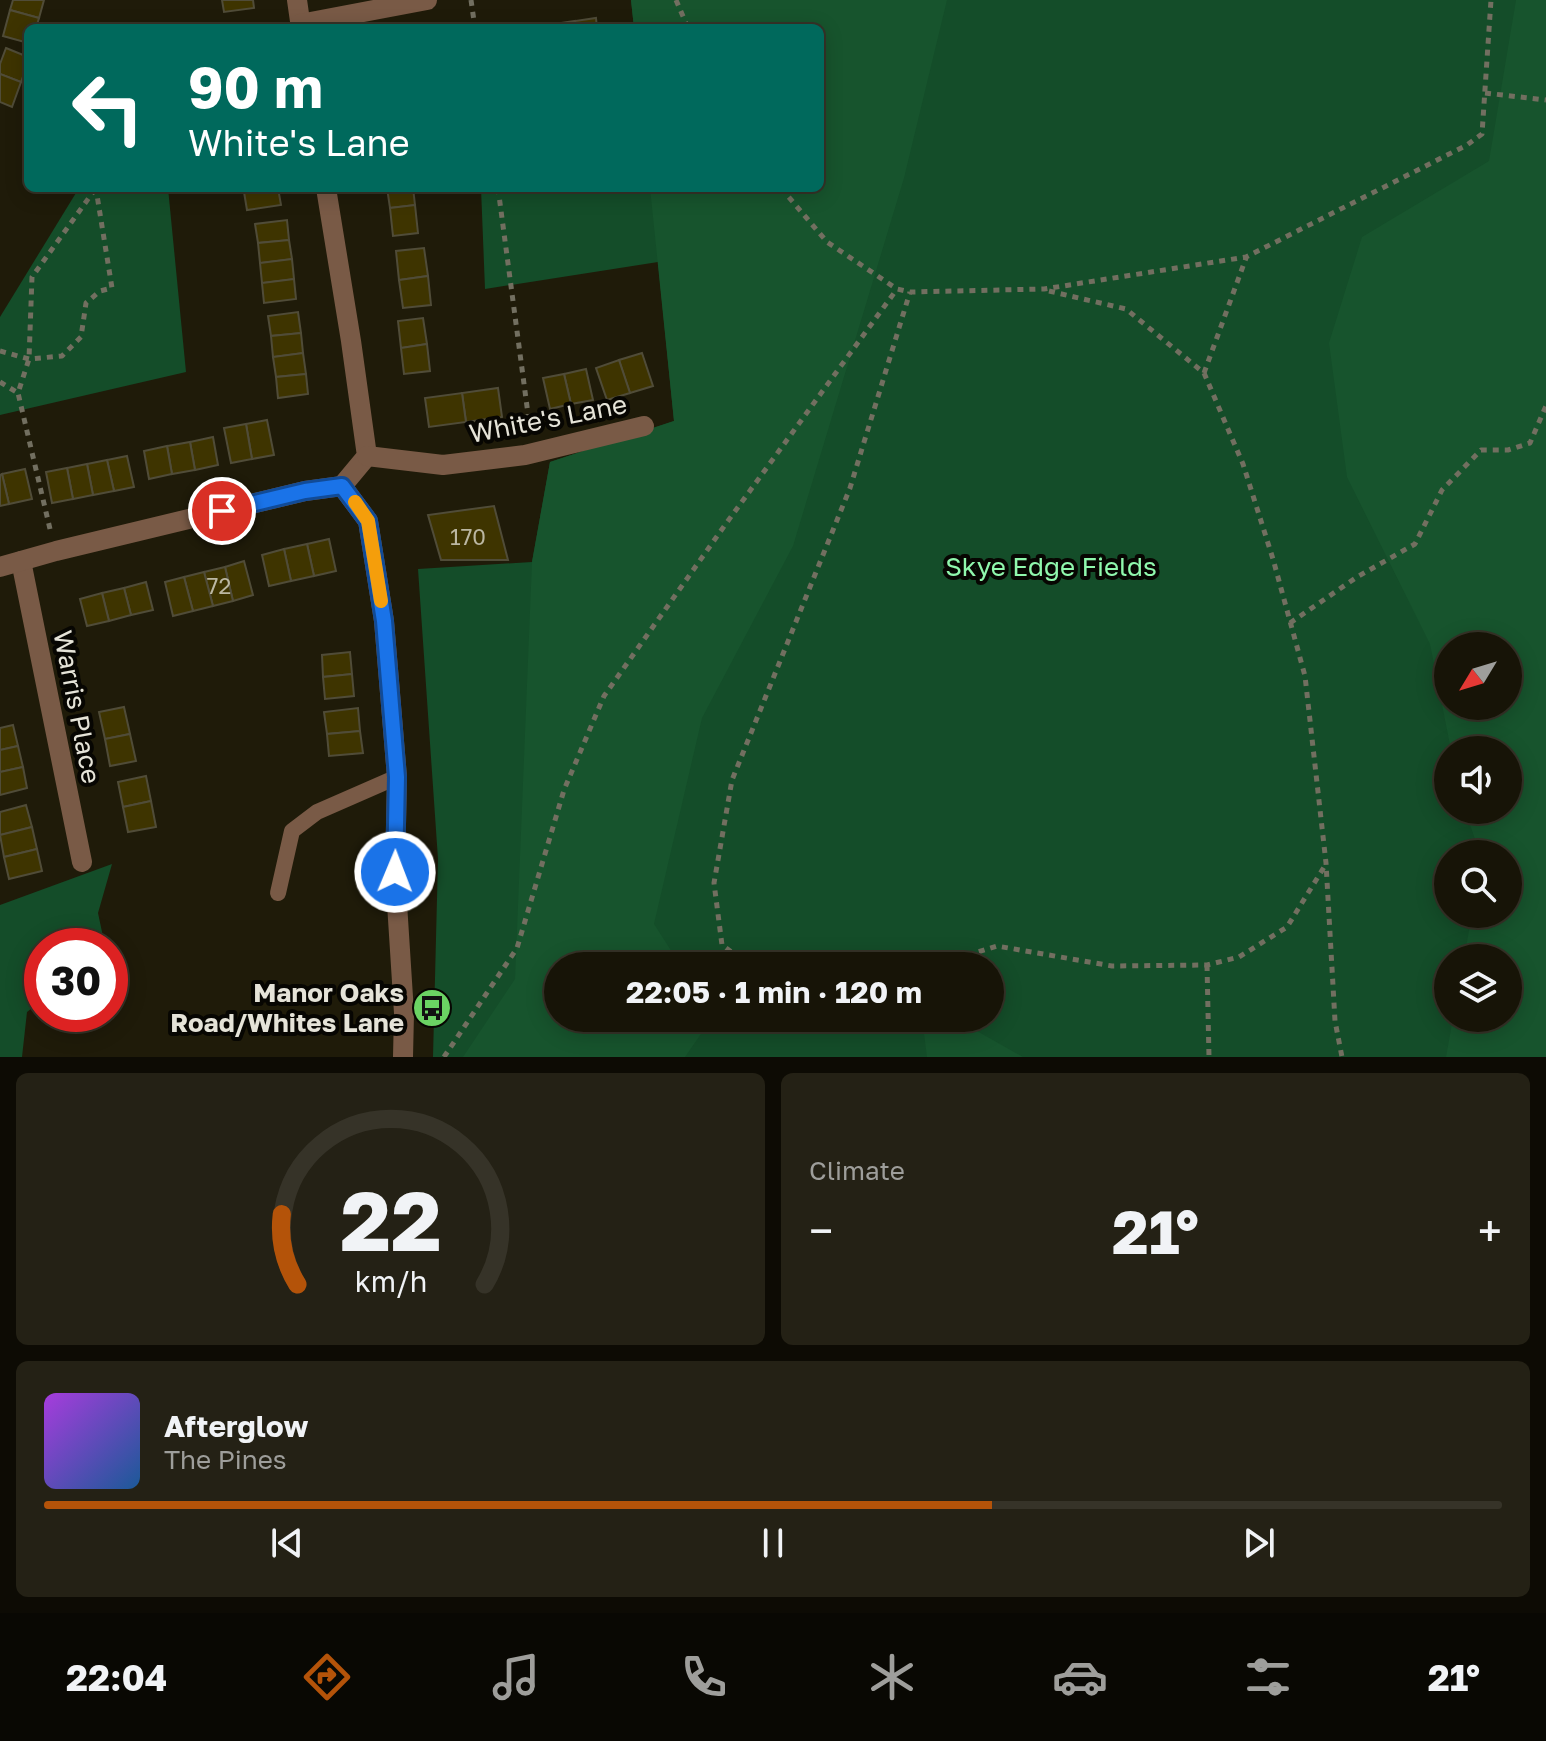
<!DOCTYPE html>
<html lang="en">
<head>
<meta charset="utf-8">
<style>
  body { margin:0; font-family:"Golos Text",sans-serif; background:#242115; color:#f1f3f6; height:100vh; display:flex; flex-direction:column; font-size:30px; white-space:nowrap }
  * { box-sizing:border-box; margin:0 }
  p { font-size:26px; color:#9e9e9b }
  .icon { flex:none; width:44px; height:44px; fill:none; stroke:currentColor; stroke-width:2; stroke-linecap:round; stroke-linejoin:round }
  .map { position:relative; height:1057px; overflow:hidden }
  .drawer { display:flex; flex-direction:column; gap:16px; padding:16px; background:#0d0b04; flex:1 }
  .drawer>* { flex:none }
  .hud { position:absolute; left:24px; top:24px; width:800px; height:168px; border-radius:12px; box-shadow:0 4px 20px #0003,0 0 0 2px #363328; background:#00695c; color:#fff; overflow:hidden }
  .needle { width:52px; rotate:232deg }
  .controls { position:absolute; left:1434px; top:632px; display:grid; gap:16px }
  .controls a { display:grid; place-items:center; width:88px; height:88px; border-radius:50%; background:#171407; box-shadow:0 4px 20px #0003,0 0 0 2px #363328; font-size:40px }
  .speed { position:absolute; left:24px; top:928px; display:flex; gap:16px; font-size:40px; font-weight:700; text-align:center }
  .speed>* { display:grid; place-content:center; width:104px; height:104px; border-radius:50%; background:#171407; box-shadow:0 4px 20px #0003,0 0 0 2px #363328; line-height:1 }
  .speed .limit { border:12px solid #d22; background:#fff; color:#111 }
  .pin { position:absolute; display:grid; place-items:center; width:68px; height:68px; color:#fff; margin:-34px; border:4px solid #fff; border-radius:50%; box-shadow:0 2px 8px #0007 }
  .me { position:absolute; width:88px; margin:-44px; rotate:1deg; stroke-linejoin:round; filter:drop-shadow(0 0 6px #0008) }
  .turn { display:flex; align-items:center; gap:28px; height:168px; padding:0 32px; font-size:36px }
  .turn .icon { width:104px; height:104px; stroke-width:2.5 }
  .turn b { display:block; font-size:56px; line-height:68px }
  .big { font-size:60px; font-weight:700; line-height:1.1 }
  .drawer .widget { flex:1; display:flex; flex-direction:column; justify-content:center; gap:12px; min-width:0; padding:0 28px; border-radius:12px; background:#242115 }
  .drawer .dial { align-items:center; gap:0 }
  .dial svg { height:208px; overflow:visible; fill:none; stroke:#363328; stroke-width:7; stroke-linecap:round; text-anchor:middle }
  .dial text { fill:#f1f3f6; stroke:none }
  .song { display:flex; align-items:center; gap:24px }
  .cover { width:96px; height:96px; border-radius:12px; background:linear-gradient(135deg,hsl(280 70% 55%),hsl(210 70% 35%)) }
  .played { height:8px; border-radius:4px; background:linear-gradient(90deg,#b45309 65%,#363328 65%) }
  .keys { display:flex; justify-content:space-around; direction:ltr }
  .heat { display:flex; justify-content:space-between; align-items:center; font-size:44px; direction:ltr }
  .drawer .tiles { flex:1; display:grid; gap:16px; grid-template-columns:1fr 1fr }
  .widget:last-child { grid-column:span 2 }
  .trip { position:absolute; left:544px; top:952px; width:460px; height:80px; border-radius:40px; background:#171407; box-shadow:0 4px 20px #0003,0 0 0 2px #363328; font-weight:700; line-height:80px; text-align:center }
  .tab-bar { display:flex; height:128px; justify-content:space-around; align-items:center; background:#090803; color:#9e9e9b }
  .tab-bar .icon { width:56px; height:56px }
  .tab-bar .active { color:#b45309 }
  .tab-bar b { font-size:36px; color:#f1f3f6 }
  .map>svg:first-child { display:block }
  .green { fill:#144d29; fill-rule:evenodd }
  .forest { fill:#17542d; fill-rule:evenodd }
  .building { fill:#3e3400; stroke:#504c38; stroke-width:2 }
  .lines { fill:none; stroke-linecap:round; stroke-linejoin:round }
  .path { stroke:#726f60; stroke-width:5; stroke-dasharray:6 6; stroke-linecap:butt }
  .lane { stroke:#795a46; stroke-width:16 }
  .street { stroke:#795a46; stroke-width:20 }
  .route-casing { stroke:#114b97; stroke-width:20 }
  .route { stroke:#1a73e8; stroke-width:14 }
  .slow { stroke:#f59e0b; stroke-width:14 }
  .labels { text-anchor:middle; stroke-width:8; stroke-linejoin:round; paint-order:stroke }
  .number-label { font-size:22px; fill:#bbb7a2 }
  .street-label { font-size:26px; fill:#e5e3d8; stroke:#070602 }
  .park-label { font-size:26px; fill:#90f8ad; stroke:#070602 }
  .poi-label { font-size:26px; font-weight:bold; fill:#e5e3d8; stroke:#070602; text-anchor:end }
</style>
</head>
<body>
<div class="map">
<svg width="1546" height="1057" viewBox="0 0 1546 1057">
  <rect width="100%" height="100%" fill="#1f1b09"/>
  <g class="green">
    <path d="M631 0H1546V1057H433L438 859 418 569 532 562 550 462 674 421 658 262 485 289 481 188H820V28H634ZM1448 646H1508V706H1448ZM1448 750H1508V810H1448ZM1448 854H1508V914H1448ZM1448 958H1508V1018H1448ZM558 966H990V1018H558Z"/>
    <path d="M79 188H168L186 372 0 415V317Z"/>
    <path d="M112 864 98 913 105 946H42V1000L27 1012 22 1057H0V905Z"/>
  </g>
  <g class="forest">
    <path d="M631 0H947L904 178 793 546 702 718 654 924 681 966H558V1018H712L685 1057H463L515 979 532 562 550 462 674 421 650 188H820V28H634Z"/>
    <path d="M1516 0H1546V1057H1446L1453 1018H1508V958H1464L1472 914H1508V854H1480L1465 810H1508V750H1451L1430 644 1347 477 1329 343 1362 237 1489 161ZM1448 646H1508V706H1448Z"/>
    <path d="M922 1018H954L1023 1057H927Z"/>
  </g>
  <g class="building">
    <path d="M13 0H44L39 18 10 10Z"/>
    <path d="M222 0H253L254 8 224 12Z"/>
    <path d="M10 10 39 18 36 28H28V43L3 36Z"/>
    <path d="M596 18 597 28H576L575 21Z"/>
    <path d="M575 21 576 28H555L554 24Z"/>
    <path d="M6 48 28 57V63L21 82 0 74V64Z"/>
    <path d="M0 74 21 82 12 107 0 102Z"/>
    <path d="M267 188H278L281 205 247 210 244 192Z"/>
    <path d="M387 188H413L415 205 390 208Z"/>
    <path d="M415 205 418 233 393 236 390 208Z"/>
    <path d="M287 220 289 240 258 243 255 224Z"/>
    <path d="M289 240 292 259 260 263 258 243Z"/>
    <path d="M424 248 428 276 399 280 396 251Z"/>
    <path d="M292 259 294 279 262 283 260 263Z"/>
    <path d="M428 276 431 305 403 308 399 280Z"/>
    <path d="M294 279 296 299 264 303 262 283Z"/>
    <path d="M298 312 301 333 271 336 268 316Z"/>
    <path d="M423 318 427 344 401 348 398 321Z"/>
    <path d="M301 333 303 353 273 357 271 336Z"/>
    <path d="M427 344 430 371 404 374 401 348Z"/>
    <path d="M303 353 306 374 276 377 273 357Z"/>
    <path d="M642 353 653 386 630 393 619 360Z"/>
    <path d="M619 360 630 393 607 400 596 368Z"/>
    <path d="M586 369 593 400 571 404 564 374Z"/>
    <path d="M306 374 308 394 278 398 276 377Z"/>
    <path d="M564 374 571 404 550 409 543 378Z"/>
    <path d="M498 388 502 417 466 422 462 393Z"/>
    <path d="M462 393 466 422 429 427 425 398Z"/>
    <path d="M267 420 274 455 252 459 246 424Z"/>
    <path d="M246 424 252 459 231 463 224 428Z"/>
    <path d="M213 437 218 465 195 470 190 442Z"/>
    <path d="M190 442 195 470 172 474 167 446Z"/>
    <path d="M167 446 172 474 149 479 144 451Z"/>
    <path d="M127 456 134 487 114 491 107 460Z"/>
    <path d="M107 460 114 491 93 495 87 464Z"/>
    <path d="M87 464 93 495 73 499 67 468Z"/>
    <path d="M67 468 73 499 52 503 46 472Z"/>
    <path d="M25 469 32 499 9 504 2 474Z"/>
    <path d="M2 474 9 504 0 506V475Z"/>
    <path d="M494 506 508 560H441L428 515Z"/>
    <path d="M329 539 336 571 314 576 307 544Z"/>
    <path d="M307 544 314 576 291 581 284 549Z"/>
    <path d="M284 549 291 581 269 586 262 555Z"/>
    <path d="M244 561 253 595 233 601 225 567Z"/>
    <path d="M225 567 233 601 213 606 204 572Z"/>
    <path d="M204 572 213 606 193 611 184 577Z"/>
    <path d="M184 577 193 611 173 616 165 582Z"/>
    <path d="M146 582 153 610 131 615 124 588Z"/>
    <path d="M124 588 131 615 109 621 102 593Z"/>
    <path d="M102 593 109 621 87 626 80 599Z"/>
    <path d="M350 652 352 674 323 677 322 655Z"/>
    <path d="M352 674 354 696 325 699 323 677Z"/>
    <path d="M124 707 130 734 105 739 99 712Z"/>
    <path d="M358 708 360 731 327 734 324 712Z"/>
    <path d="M13 725 18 746 0 750V728Z"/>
    <path d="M360 731 363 753 329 756 327 734Z"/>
    <path d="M130 734 136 761 110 766 105 739Z"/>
    <path d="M18 746 23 767 0 772V750Z"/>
    <path d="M23 767 27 788 0 795V772Z"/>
    <path d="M146 776 151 801 123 807 118 782Z"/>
    <path d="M151 801 156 827 128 832 123 807Z"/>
    <path d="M26 805 32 827 0 835V812Z"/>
    <path d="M32 827 37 849 4 857 0 835Z"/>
    <path d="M37 849 42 871 9 879 4 857Z"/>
  </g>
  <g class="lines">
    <g class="path">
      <path d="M471 0 475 28"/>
      <path d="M676 0 688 28"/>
      <path d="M1485 93 1546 100"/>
      <path d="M498 188 530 429"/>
      <path d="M781 188 827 242 897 289 910 292 1044 289 1246 257 1467 145 1482 134 1491 0"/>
      <path d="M1049 291 1126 309 1204 373 1243 464 1273 559 1305 676 1326 863 1335 1021 1342 1057"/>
      <path d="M0 351 29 359 62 356 81 337 86 303 100 291 112 288 96 189"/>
      <path d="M1204 373 1246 258"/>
      <path d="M0 382 18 393"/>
      <path d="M50 529 18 393 29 359 32 277 96 188"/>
      <path d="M1290 623 1357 577 1415 544 1442 490 1481 450H1508L1530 443 1546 406"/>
      <path d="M1207 965 1209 1057"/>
      <path d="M750 966 722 945 714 883 732 780 850 488 910 292"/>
      <path d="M933 966 997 946 1112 966 1207 965 1239 957 1287 927 1326 864"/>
      <path d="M444 1057 517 948 564 790 604 696 725 525 897 289"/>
    </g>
    <path class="lane" d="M278 893 292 831 317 812 397 777"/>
    <g class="street">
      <path d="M297 0 301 28"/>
      <path d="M300 24 427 0"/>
      <path d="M326 188 351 341 367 456 342 486 368 521 384 621 397 777 395 872 404 1013 403 1057"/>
      <path d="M367 456 443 465 525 455 644 426"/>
      <path d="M21 561 82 862"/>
      <path d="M0 567 56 551 305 491 342 486"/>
    </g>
  </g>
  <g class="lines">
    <defs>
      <path id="route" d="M222 511 305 491 342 486 368 521 384 621 397 777 395 872"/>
    </defs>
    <use href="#route" class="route-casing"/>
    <use href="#route" class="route"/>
    <path class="slow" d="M355 502 368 521 381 601"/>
  </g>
  <defs>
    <symbol id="bus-disc" viewBox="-11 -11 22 22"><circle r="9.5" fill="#6bd363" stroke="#070602"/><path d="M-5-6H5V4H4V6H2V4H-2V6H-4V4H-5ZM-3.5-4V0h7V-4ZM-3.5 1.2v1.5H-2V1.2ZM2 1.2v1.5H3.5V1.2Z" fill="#111"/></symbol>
  </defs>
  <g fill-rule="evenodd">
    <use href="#bus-disc" x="410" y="986" width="44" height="44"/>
  </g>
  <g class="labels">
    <g class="number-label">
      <text x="468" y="545">170</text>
      <text x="219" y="594">72</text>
    </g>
    <g class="street-label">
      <text transform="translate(548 419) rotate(-11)" y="9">White's Lane</text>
      <text transform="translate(77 707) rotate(79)" y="9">Warris Place</text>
    </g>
    <g class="park-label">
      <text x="1051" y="576">Skye Edge Fields</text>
    </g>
    <g class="poi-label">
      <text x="404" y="1002">Manor Oaks<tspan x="404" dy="30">Road/Whites Lane</tspan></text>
    </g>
  </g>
</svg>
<div class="controls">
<a><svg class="needle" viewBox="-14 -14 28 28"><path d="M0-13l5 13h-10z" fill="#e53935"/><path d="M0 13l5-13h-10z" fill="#9e9e9b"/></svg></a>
<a><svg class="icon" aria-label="sound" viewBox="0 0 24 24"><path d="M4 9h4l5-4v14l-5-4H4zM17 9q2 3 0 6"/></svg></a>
<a><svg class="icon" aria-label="search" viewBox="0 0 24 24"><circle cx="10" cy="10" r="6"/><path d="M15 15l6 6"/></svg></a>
<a><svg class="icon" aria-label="layers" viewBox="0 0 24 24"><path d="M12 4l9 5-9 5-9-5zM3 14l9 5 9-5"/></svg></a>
</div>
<div class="speed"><div class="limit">30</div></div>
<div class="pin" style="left:222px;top:511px;background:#d93025"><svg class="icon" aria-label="arrive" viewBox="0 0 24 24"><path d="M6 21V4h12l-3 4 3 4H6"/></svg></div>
<svg class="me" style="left:395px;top:872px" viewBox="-20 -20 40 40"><circle r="17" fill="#1a73e8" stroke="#fff" stroke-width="3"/><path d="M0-11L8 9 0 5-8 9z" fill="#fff"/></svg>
<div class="trip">22:05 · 1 min · 120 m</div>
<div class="hud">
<div class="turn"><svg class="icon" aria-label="left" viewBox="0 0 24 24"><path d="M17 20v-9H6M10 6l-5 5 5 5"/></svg><div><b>90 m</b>White's Lane</div></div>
</div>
</div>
<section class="drawer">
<div class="tiles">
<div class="widget dial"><svg viewBox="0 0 100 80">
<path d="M14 69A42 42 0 1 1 86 69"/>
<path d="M14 69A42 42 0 0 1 8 42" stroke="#b45309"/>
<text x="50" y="56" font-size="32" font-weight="700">22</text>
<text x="50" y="72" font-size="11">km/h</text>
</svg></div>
<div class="widget"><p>Climate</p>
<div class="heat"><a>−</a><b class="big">21°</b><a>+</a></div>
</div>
<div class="widget">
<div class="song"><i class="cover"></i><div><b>Afterglow</b><p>The Pines</p></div></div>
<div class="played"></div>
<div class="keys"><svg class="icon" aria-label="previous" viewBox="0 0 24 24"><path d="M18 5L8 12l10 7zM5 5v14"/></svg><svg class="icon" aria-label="pause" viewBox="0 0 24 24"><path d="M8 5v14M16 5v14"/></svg><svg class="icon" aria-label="next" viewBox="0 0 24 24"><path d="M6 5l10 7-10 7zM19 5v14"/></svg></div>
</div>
</div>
</section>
<nav class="tab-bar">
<b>22:04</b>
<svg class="icon active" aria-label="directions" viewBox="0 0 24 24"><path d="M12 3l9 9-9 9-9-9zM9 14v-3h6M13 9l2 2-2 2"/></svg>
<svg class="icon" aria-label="music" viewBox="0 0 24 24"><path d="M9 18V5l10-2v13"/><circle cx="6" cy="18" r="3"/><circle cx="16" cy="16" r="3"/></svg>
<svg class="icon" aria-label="phone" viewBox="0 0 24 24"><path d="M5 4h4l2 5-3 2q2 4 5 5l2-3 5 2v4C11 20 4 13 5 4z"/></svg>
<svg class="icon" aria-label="climate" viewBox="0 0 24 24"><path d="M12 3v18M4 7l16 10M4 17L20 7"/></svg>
<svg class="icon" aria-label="car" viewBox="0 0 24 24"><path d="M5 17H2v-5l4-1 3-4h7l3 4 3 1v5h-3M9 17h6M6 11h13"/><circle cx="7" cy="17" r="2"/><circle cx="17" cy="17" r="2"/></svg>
<svg class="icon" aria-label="filters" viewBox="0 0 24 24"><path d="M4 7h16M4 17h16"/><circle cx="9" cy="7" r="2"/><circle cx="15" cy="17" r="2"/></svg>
<b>21°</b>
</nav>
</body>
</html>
